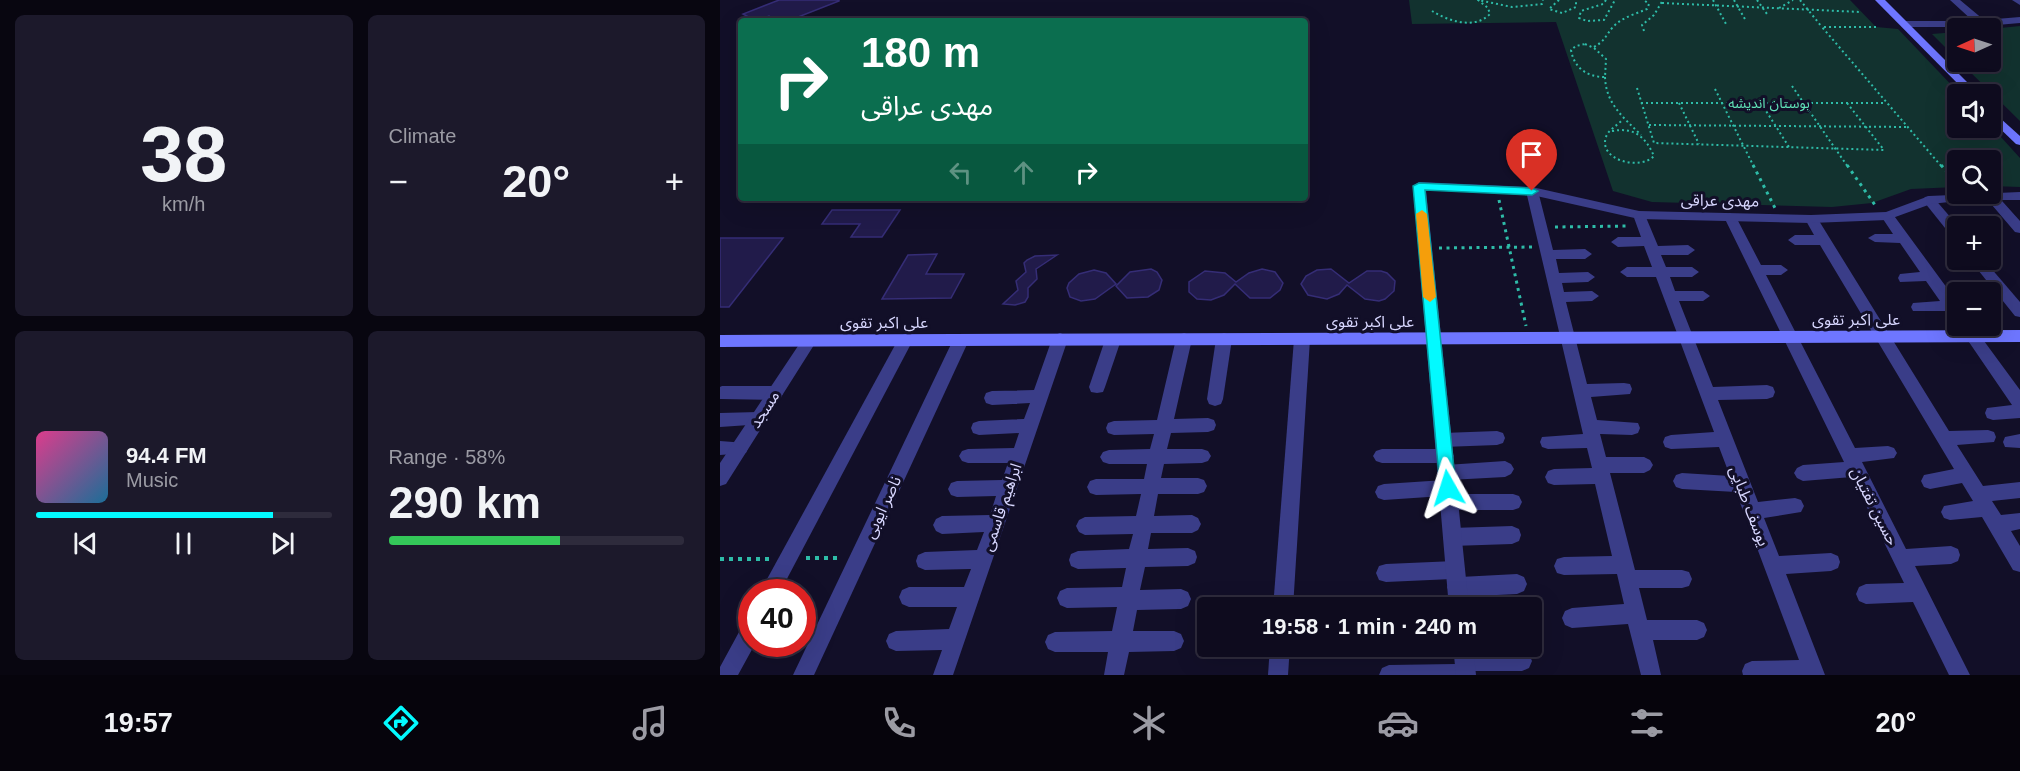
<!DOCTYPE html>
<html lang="en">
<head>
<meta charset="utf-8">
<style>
  body { margin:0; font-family:Arial,"Noto Sans Arabic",sans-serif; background:#1c192b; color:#f1f3f6; height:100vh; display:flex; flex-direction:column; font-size:22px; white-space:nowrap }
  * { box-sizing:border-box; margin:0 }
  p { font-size:20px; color:#9b9ba4 }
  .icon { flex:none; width:33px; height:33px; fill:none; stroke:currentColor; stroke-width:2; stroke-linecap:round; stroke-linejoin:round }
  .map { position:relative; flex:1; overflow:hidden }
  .panel { display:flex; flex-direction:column; gap:15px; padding:15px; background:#080610; width:720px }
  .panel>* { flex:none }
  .banner { position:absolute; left:18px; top:18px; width:570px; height:183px; border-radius:6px; box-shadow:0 6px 24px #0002,0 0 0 2px #2e2b3c; background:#0b6e4f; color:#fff; overflow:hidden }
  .needle { width:39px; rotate:267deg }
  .fabs { position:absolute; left:1227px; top:18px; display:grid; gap:12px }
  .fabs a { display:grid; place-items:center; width:54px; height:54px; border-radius:6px; background:#0e0b1e; box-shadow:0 6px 24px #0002,0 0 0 2px #2e2b3c; font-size:30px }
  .speed { position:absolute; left:18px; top:579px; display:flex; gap:12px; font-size:30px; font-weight:700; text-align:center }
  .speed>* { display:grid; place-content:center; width:78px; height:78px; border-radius:50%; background:#0e0b1e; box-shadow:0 6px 24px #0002,0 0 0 2px #2e2b3c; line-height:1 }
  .speed .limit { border:9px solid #d22; background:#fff; color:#111 }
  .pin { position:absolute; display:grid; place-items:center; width:51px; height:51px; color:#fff; margin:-62px -26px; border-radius:50% 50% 50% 0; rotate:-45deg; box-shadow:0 0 6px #0007 }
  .pin .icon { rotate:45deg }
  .me { position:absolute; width:66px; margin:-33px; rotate:354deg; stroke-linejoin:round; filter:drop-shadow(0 0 4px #0008) }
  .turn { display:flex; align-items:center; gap:21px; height:126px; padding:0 24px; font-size:27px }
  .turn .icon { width:78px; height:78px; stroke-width:2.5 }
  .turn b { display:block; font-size:42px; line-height:51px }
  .lanes { display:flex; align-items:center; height:57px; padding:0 24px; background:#0003; justify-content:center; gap:30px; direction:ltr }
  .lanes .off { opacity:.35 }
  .big { font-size:45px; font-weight:700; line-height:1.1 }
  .panel .tile { flex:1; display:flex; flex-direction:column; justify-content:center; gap:9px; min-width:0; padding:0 21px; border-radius:9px; background:#1c192b }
  .panel .dial { align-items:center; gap:0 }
  .dial b { font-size:78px; line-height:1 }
  .song { display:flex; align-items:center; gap:18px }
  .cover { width:72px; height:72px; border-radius:9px; background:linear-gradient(135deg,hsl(330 70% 55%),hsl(200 70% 35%)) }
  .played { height:6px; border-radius:3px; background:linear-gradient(90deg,#03faff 80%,#2e2b3c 80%) }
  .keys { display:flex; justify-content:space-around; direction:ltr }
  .heat { display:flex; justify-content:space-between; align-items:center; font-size:33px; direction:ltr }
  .charge { height:9px; border-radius:4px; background:linear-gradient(90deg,#34c759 58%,#2e2b3c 0) }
  .panel .tiles { flex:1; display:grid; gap:15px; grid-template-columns:repeat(2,1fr) }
  .trip { position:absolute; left:477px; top:597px; width:345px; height:60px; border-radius:6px; background:#0e0b1e; box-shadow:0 6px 24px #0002,0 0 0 2px #2e2b3c; font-weight:700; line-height:60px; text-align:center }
  .dock { display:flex; height:96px; justify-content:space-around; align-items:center; background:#06040c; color:#9b9ba4 }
  .dock .icon { width:42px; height:42px }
  .dock .current { color:#03faff }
  .dock b { font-size:27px; color:#f1f3f6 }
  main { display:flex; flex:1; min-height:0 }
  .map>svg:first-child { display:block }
  .green { fill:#12322f }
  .building { fill:#211b4a; stroke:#352d76; stroke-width:1.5 }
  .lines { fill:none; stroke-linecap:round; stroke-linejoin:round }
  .path-far2 { stroke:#2ebca8; stroke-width:2; stroke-dasharray:2 3; stroke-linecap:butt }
  .path-far1 { stroke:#2ebca8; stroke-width:3; stroke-dasharray:3 4.5; stroke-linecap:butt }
  .path { stroke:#2ebca8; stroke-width:4; stroke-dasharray:4 5; stroke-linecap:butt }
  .minor { fill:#3a3d88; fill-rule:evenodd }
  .tertiary { fill:#3a3d88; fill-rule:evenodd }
  .secondary { fill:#6e76ff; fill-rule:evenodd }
  .route { fill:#03faff; stroke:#02a2a6; stroke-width:1.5 }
  .slow { fill:#f59e0b }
  .labels { text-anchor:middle; stroke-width:6; stroke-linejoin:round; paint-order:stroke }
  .far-park-label { font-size:14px; fill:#60e2b7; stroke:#120f28 }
  .street-label { font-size:16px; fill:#d8d7ff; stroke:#120f28 }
</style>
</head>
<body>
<main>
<section class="panel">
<div class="tiles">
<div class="tile dial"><b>38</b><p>km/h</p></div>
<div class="tile"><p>Climate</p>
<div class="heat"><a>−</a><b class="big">20°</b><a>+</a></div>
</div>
<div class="tile">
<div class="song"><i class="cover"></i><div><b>94.4 FM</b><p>Music</p></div></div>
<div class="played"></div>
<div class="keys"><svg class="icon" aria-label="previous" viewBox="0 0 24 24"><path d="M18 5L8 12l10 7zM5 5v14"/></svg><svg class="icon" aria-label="pause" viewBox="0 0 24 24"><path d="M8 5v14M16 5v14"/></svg><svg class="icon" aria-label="next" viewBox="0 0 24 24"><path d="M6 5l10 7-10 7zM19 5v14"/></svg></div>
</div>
<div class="tile"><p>Range · 58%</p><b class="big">290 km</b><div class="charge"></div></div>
</div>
</section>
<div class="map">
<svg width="1300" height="675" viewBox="0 0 1300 675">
  <rect width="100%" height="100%" fill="#120f28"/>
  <g class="green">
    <path d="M689 0H1130L1156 27 1178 29 1240 94H1238V128L1271 126 1300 158V187L1271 186 1270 160H1238L1237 187 1191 189 1152 203 1112 207 932 202 893 191 836 22 692 24Z"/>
    <path d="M1300 26V121L1240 62H1270L1271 29Z"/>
    <path d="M1237 32H1238L1237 59 1212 34Z"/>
  </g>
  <g class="building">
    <path d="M59 0H119V1L68 21H58L49 16 36 21 23 14Z"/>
    <path d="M112 210H180L162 237H131L140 224H102Z"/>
    <path d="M0 238H63L9 307H0Z"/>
    <path d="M217 254 206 274H244L231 298 162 299 188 255Z"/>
    <path d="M337 255 316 269 317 279 308 288V297L305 302 295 305 283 304 298 290 296 281 306 272 304 263 307 260 315 256Z"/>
    <path d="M431 269 437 272 442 280 439 290 428 297 407 298 396 286 410 272Z"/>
    <path d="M542 269 555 272 563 283 560 290 550 298H530L515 284 504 295 491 300 477 299 469 292V282L485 271 505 273 516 282 529 273Z"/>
    <path d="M611 269 629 283 647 271H661L667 273 675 281 674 291 665 299 659 301 645 299 627 285 619 294 607 299 588 295 581 284 586 276 597 270Z"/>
    <path d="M374 270 386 273 396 284 375 299 361 301 350 297 347 288 349 283 359 274Z"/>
  </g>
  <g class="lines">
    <g class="path-far2">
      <path d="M839 0 829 9 842 13 856 7V0"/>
      <path d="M886 0 883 4 861 11 859 18 867 21 884 20 895 0"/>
      <path d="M993 0 1006 24"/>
      <path d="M1014 0 1026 21"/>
      <path d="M1037 0 1047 14"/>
      <path d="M1080 0 1102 27"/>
      <path d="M942 3 1141 12"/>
      <path d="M1059 8 1073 0"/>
      <path d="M712 11C729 21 754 30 770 14L768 8 758 0 792 7 822 4 823 0"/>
      <path d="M1156 27H1102L1222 167"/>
      <path d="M924 31 922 25 934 15 943 0"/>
      <path d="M865 44 874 48 886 59 885 77C867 77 854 68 851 50L856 46Z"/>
      <path d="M874 47C885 41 886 35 893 27 902 17 916 14 927 9L929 4 924 0"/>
      <path d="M885 77C886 104 903 117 921 135"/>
      <path d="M1072 86 1128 167"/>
      <path d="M917 88 934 143 1164 150"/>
      <path d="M995 89 1034 167"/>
      <path d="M921 103H1166"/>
      <path d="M959 103 979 144"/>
      <path d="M1041 103 1069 147"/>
      <path d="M1127 103 1164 150"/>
      <path d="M929 125 1188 127"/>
      <path d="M892 131C914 127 925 136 934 156 920 171 878 160 886 137 888 130 897 126 902 120"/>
    </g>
    <g class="path-far1">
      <path d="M1033 165 1055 208"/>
      <path d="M1127 165 1155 205"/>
      <path d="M1221 165 1238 185"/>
      <path d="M779 200 806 326"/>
      <path d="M835 227 909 226"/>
      <path d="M719 248 814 247"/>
    </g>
    <g class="path">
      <path d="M86 558H121"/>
      <path d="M0 559H52"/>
    </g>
    <g class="minor">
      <path d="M1230 0H1240L1264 20 1300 17V23L1254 27H1185L1180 24 1185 21H1253Z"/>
      <path d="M1292 0H1300V5Z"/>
      <path d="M812 187 818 191 833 250 865 249 872 254 865 259H836L839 273 868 272 875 277 868 282 842 283 844 292 872 291 879 296 872 301 846 302 867 384 904 383 910 384 912 389 910 394 871 397 877 420 918 423 920 428 918 433 912 435 880 434 886 457H924L930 460 933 465 930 470 924 473H890L915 570H962L969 572 972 579 969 586 962 588H919L927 620H977L984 623 987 630 984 637 977 640H933L941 675H921L908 624 852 628 845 625 842 618 845 611 852 608 904 604 897 574 844 575 837 573 834 566 837 559 844 557 892 556 875 484 834 485 828 483 825 477 828 471 834 469 872 468 867 448 828 449 822 447 820 442 822 437 863 434 806 191Z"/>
      <path d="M1270 191 1274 192 1300 221V233L1295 232 1266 198 1265 194H1270Z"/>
      <path d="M1209 196 1213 197 1238 226V239L1233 238 1205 203 1203 200 1205 197Z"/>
      <path d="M919 211 925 215 938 246 968 245 975 250 968 255H941L946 267H972L979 272 972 277H950L955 291H983L990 296 983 301H959L993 387 1047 385 1053 387 1055 392 1053 397 1047 399 998 400 1038 502 1075 498 1081 500 1084 506 1081 512 1044 518 1059 556 1111 553 1118 556 1120 562 1118 568 1111 571 1066 574 1105 675H1023L1022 671 1025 664 1032 661 1079 660 1016 492 962 489 956 487 953 481 956 475 962 473 1010 476 999 447 951 449 945 447 943 442 945 437 951 435 994 432 936 277H907L900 272 907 267H932L924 246 898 247 891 242 898 237H921L913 215Z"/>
      <path d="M1167 212 1172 213 1238 303V320L1233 319 1228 311H1193L1191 307 1193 303 1220 301 1206 281 1180 282 1178 278 1180 274 1200 272 1180 243 1155 242 1148 238 1155 234H1173L1161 216Z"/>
      <path d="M1010 213 1016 217 1041 265H1061L1068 270 1061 275H1046L1135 448 1168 446 1174 448 1177 453 1174 458 1142 462 1186 549 1231 546 1238 549 1240 555 1238 561 1231 564 1195 566 1250 675H1229L1193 602 1146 604 1139 601 1136 594 1139 587 1146 584 1184 583 1132 477 1083 481 1077 478 1074 473 1077 468 1083 465 1124 462 1004 217Z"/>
      <path d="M1091 215 1096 216 1229 431 1268 430 1274 432 1276 437 1274 442 1237 445 1263 486 1300 482V498L1272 501 1281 515 1300 513V529L1291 531 1300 546V572L1293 570 1262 517 1230 520 1224 518 1221 512 1224 506 1253 501 1242 483 1210 489 1204 487 1201 481 1204 475 1234 469 1100 245H1075L1068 240 1075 235H1094L1085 219Z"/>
      <path d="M1250 260H1264L1300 302V317L1295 316Z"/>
      <path d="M1238 326H1253L1300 390V418L1273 420 1267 418 1265 413 1267 408 1292 405Z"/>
      <path d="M340 333 345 335 348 339 233 675H213L222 650 176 651 169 648 166 641 169 634 176 631 229 629 237 607H189L182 604 179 597 182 590 189 587H244L251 569 205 570 198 567 196 561 198 555 205 552 257 550 264 532 222 534 216 531 213 525 216 519 222 516 270 515 276 496 237 497 231 495 228 489 231 483 237 481 282 480 288 463H248L242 461 239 456 242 451 248 449 294 448 299 433 259 435 253 433 251 428 253 423 259 421 304 419 310 403 272 405 266 403 264 398 266 393 272 391 314 390 332 339 335 335Z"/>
      <path d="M464 333 469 335 472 339 454 419 488 418 494 420 496 425 494 430 488 432 451 433 447 449H482L488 451 491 456 488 461 482 463 444 464 441 478H478L484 480 487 486 484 492 478 494H438L434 516 472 515 478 518 481 524 478 530 472 533H431L428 549 468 548 475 551 477 557 475 563 468 566 425 567 420 590 461 589 468 592 471 599 468 606 461 609 417 610 413 631H454L461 634 464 641 461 648 454 651 409 652 404 675H384L388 652H335L328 649 325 642 328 635 335 632 392 631 397 607 347 608 340 605 337 598 340 591 347 588 402 587 406 568 358 569 351 566 349 560 351 554 358 551 409 549 413 534 365 535 359 532 356 526 359 520 365 517 416 516 421 494 376 495 370 493 367 487 370 481 376 479H424L427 464H389L383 462 380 457 383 452 389 450 430 449 434 434 394 435 388 433 386 428 388 423 394 421 437 420 456 339 459 335Z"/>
      <path d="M504 333 509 335 512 339 503 399 501 404 495 406 489 404 487 399 496 339 499 335Z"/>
      <path d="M582 333 587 335 590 339 573 608H553L574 339 577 335Z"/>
      <path d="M185 334 190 336 193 340 60 592H40L180 336Z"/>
      <path d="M241 334 246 336 249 340 94 675H73L233 340 236 336Z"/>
      <path d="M393 334 398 336 401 340 385 387 383 392 377 393 371 392 369 387 385 340 388 336Z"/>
      <path d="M55 386 61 388 63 393 61 398 55 400 0 399V387L2 386Z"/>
      <path d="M38 412 44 414 46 419 44 424 0 427V413Z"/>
      <path d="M777 431 783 433 785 438 783 443 777 445 723 447 717 445 715 440 717 435 723 433Z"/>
      <path d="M1300 434V448L1285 447 1283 442 1285 437Z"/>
      <path d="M0 441 26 443 28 448 26 453 0 455Z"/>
      <path d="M662 449H725L731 451 734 456 731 461 725 463H662L656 461 653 456 656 451Z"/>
      <path d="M785 461 791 464 794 469 791 474 785 477 729 480 734 482 737 488 734 494H793L799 496 802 502 799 508 793 510H729L723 508 720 502 723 496 664 500 658 498 655 492 658 486 664 484 725 480 720 478 717 473 720 468 726 465Z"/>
      <path d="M792 526 799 529 801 535 799 541 792 544 732 546 725 543 723 537 725 531 732 528Z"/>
      <path d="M735 561 742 563 745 570 740 577 797 574 804 577 807 584 804 591 797 594 737 597 730 594 727 587 732 579 666 582 659 580 656 573 659 566 666 564Z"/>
      <path d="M32 618V644H35L18 675H0V667L25 621Z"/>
      <path d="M550 646H570L568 675H548Z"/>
      <path d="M744 651H802L809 654 812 661 809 668 802 671H754L755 675H659L662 668 669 665 735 664 737 654Z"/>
    </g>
    <g class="tertiary">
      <path d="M699 182 812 187 919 211 1091 215 1166 212 1209 196 1300 192V200H1247L1211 204 1167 220 1091 223 919 219 812 195 706 190 749 608H729L693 186Z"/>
      <path d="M89 335 94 337 97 341 94 345 6 484 0 486V463L84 337Z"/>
      <path d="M733 646H753L756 675H736Z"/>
    </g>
    <g class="secondary">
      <path d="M1155 0H1165L1259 94H1248Z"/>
      <path d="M1270 109 1300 136V145L1296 144 1270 119Z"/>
      <path d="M1300 330V342L0 347V335Z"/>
    </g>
  </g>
  <path class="route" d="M699 183 812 188 818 191 812 195 705 190 736 488 733 493 728 495 722 493 720 488 693 186Z"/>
  <path class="slow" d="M702 210 707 214 716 297 710 302 703 297 696 214Z"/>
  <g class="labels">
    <g class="far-park-label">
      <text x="1049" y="108">بوستان اندیشه</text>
    </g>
    <g class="street-label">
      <text transform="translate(1000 200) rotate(1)" y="6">مهدی عراقی</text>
      <text x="1136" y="325">علی اکبر تقوی</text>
      <text x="650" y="327">علی اکبر تقوی</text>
      <text x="164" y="328">علی اکبر تقوی</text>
      <text transform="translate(44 409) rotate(-57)" y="6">مسجد</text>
      <text transform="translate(1030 506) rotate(69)" y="6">یوسف طبایی</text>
      <text transform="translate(1155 506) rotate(63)" y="6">حسین تفتیان</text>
      <text transform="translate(162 507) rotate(-65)" y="6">ناصر ایوبی</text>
      <text transform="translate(281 507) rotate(-71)" y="6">ابراهیم قاسمی</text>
    </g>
  </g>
</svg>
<div class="fabs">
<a><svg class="needle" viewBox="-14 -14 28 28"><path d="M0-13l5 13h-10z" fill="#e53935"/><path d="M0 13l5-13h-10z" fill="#9b9ba4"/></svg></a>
<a><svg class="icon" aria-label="sound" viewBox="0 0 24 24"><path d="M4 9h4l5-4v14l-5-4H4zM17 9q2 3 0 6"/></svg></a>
<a><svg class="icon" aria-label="search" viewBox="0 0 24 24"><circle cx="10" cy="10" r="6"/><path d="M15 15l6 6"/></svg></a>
<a>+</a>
<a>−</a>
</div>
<div class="speed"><div class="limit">40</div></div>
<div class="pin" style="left:812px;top:191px;background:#d93025"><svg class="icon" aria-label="arrive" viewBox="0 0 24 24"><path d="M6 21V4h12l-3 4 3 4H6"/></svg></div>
<svg class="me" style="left:728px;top:488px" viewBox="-20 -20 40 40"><path d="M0-17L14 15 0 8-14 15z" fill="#03faff" stroke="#fff" stroke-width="4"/></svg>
<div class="trip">19:58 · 1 min · 240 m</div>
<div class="banner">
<div class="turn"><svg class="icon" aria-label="right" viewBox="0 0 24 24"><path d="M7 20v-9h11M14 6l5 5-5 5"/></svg><div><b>180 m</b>مهدی عراقی</div></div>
<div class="lanes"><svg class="icon off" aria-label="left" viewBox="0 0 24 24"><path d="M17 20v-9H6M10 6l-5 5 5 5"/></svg><svg class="icon off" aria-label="ahead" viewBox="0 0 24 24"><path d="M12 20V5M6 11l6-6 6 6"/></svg><svg class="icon" aria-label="right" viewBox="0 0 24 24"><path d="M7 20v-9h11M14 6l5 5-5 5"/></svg></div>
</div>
</div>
</main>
<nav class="dock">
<b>19:57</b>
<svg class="icon current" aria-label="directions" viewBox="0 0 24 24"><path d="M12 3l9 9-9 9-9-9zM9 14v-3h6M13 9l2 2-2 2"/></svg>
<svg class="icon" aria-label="music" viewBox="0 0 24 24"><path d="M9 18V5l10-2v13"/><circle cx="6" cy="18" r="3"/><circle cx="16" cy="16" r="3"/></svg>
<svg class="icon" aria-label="phone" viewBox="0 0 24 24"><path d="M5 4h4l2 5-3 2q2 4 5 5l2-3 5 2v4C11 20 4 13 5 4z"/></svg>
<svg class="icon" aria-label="climate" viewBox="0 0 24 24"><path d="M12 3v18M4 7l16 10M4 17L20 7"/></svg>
<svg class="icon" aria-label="car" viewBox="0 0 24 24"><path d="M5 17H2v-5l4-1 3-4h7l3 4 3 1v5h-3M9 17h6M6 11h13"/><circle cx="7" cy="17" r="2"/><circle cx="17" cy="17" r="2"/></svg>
<svg class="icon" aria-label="filters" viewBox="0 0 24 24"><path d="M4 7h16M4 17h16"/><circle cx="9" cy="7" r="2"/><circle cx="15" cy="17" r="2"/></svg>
<b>20°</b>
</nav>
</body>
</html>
